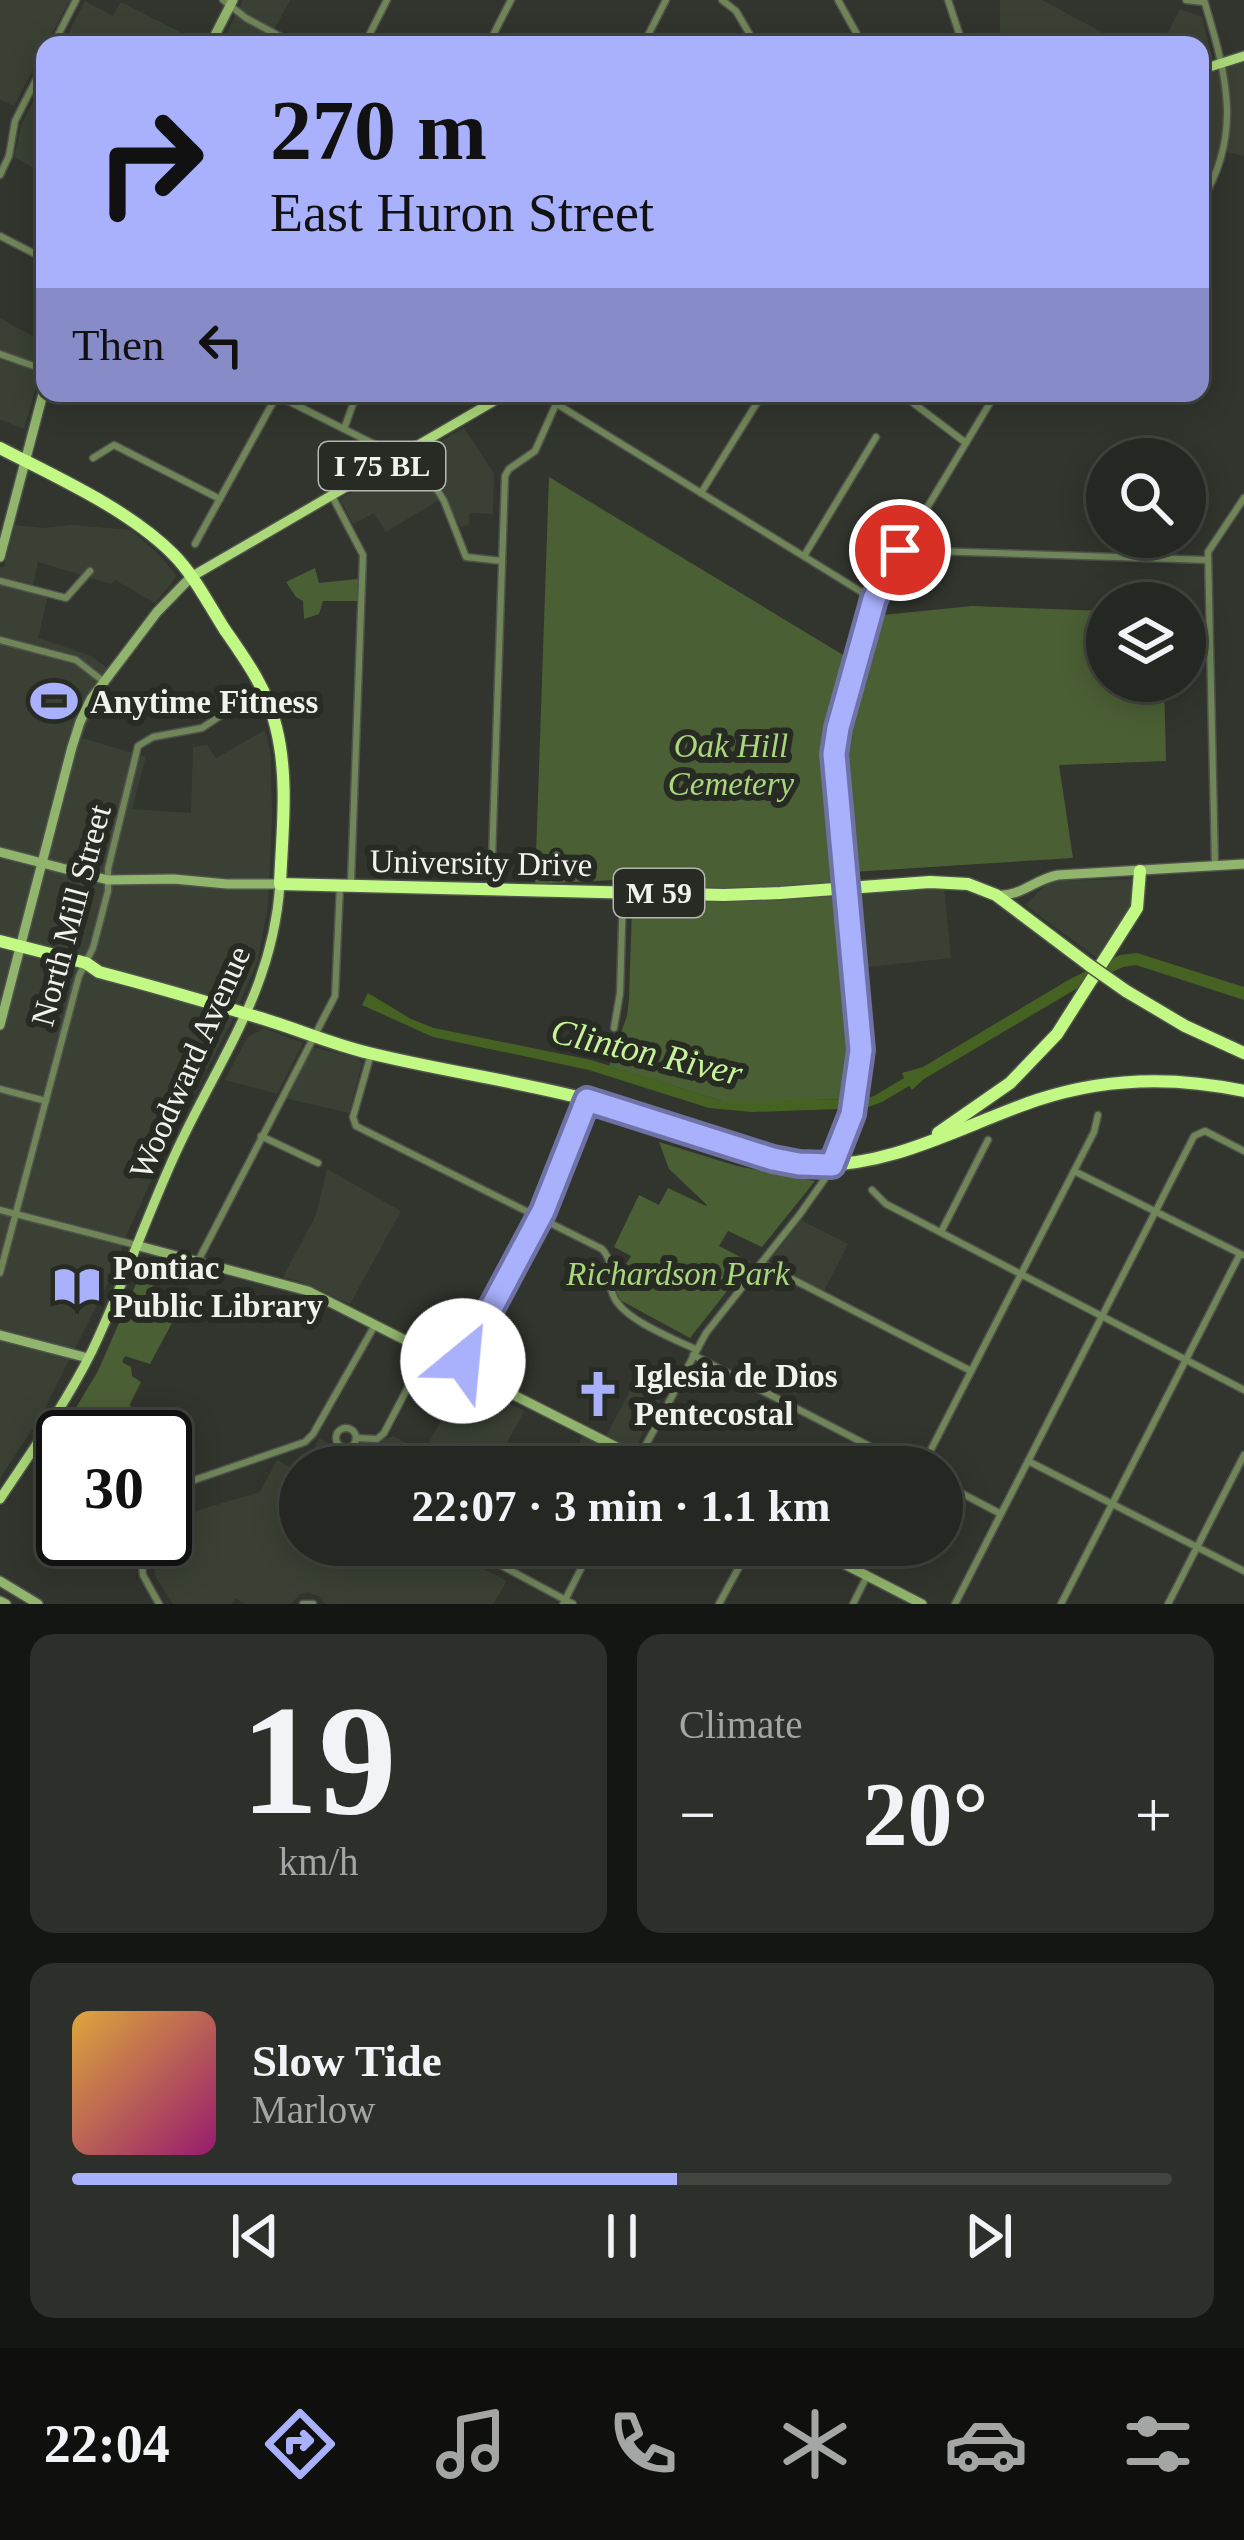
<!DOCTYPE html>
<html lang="en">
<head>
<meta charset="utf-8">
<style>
  body { margin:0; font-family:Georgia,serif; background:#2d302a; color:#f1f3f6; height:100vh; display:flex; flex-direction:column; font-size:45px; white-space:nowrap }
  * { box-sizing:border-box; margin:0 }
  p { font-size:39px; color:#a3a6a5 }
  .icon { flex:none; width:66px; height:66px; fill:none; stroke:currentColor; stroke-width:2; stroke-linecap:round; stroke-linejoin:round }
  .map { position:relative; height:1604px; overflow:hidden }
  .panel { display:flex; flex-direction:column; gap:30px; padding:30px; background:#141613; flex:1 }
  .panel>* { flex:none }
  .banner { position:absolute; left:36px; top:36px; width:1173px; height:366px; border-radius:24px; box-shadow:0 6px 30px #0003,0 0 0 3px #424440; background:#a9b0fc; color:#111; overflow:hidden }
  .controls { position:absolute; left:1086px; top:438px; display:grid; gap:24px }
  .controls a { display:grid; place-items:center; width:120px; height:120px; border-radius:50%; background:#252822; box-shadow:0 6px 30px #0003,0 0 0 3px #424440; font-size:60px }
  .speed { position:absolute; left:36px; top:1410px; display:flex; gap:24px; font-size:60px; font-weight:700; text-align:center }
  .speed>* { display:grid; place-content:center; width:156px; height:156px; border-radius:50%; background:#252822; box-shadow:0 6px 30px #0003,0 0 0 3px #424440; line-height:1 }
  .speed .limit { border:6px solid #111; border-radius:18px; background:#fff; color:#111 }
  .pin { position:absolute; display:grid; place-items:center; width:102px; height:102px; color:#fff; margin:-51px; border:6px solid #fff; border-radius:50%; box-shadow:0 3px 12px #0007 }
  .me { position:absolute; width:132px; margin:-66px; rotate:28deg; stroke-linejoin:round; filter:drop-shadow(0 0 9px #0008) }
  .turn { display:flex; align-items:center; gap:42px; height:252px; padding:0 36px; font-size:54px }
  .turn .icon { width:156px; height:156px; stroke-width:2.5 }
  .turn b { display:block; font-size:84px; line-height:102px }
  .then { display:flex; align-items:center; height:114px; padding:0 36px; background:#0003; gap:24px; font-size:45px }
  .big { font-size:90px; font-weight:700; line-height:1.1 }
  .panel .widget { flex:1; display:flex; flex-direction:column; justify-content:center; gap:18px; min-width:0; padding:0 42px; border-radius:24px; background:#2d302a }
  .panel .dial { align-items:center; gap:0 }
  .dial b { font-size:156px; line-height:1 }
  .song { display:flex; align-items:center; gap:36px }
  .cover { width:144px; height:144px; border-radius:18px; background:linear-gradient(135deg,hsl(40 70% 55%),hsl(320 70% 35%)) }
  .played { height:12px; border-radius:6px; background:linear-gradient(90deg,#a9b0fc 55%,#424440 55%) }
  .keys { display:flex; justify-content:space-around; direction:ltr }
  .heat { display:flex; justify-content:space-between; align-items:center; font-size:66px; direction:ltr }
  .panel .tiles { flex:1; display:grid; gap:30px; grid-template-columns:1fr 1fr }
  .widget:last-child { grid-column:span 2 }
  .trip { position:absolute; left:279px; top:1446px; width:684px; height:120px; border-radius:60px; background:#252822; box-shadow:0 6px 30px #0003,0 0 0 3px #424440; font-weight:700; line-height:120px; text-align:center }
  .tabs { display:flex; height:192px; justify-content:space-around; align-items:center; background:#0f100e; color:#a3a6a5 }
  .tabs .icon { width:84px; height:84px }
  .tabs .current { color:#a9b0fc }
  .tabs b { font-size:54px; color:#f1f3f6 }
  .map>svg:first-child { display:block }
  .built { fill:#3a4134 }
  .green { fill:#4b5f34 }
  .water { fill:#466223 }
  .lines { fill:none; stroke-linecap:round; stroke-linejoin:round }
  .street-casing { stroke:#50534c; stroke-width:9 }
  .secondary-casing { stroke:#50534c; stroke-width:12 }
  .primary-casing { stroke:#50534c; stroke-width:12 }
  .highway-casing { stroke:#50534c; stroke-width:15 }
  .street { stroke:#708659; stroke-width:6 }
  .secondary { stroke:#91b56c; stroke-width:9 }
  .primary { stroke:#abd979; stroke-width:9 }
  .highway { stroke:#c2f985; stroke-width:12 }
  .highway-bridge-casing { stroke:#50534c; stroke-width:15; stroke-linecap:butt }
  .highway-bridge { stroke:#c2f985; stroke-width:12 }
  .route-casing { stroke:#6e72a4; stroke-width:30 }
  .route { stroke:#a9b0fc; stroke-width:21 }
  .labels { text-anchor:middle; stroke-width:12; stroke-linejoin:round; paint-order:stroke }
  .shield { fill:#272b24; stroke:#b4b6b1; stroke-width:3 }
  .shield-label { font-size:30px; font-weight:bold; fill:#f0f2ed }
  .poi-label { font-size:33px; font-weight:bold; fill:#f0f2ed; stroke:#272b24; text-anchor:start }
  .park-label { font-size:33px; font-style:italic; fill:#aad67c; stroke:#272b24 }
  .street-label { font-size:33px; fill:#f0f2ed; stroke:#272b24 }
  .water-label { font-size:36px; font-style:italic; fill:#c7f498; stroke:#272b24 }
</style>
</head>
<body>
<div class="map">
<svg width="1244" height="1604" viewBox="0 0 1244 1604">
  <rect width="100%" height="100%" fill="#31352d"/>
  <g class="built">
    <path d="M0 0H70L14 106 0 99Z"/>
    <path d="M243 0H290L266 45H229L223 42Z"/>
    <path d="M1000 0H1042L1126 45H1000Z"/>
    <path d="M85 1 113 16 121 2 200 42 199 45H62Z"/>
    <path d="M1180 9 1202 17 1212 59 1200 62V45H1161Z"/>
    <path d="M1244 62V156L1221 151 1200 190V77Z"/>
    <path d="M45 79V174L14 157 21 125Z"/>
    <path d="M0 318 45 343V356L24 429 0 419Z"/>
    <path d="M464 428 494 474 493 514 470 513 469 524 461 527 444 497 386 532 374 513 353 524 340 499Z"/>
    <path d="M15 525 43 528 71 525 131 530 160 556 177 576 155 603 115 580 111 584 38 562 33 586 49 591 38 638 91 656 117 675 96 703 82 738 146 757 132 809 191 813 193 747 207 745 216 758 265 730 271 756 272 819 268 905 258 960 232 1021 161 1159 127 1234 113 1273 41 1416 0 1478V567H4Z"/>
    <path d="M1133 879V902L1097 958 1025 905 1050 881Z"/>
    <path d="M944 888 951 958 859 968 854 895Z"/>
    <path d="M264 1028 303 1043 277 1094 225 1080 247 1038Z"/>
    <path d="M311 1047 358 1058 362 1063 349 1113 284 1098Z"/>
    <path d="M327 1169 401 1211 350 1304 299 1281 283 1277 316 1215Z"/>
    <path d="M801 1220 848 1244 824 1291 774 1264 771 1259Z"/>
    <path d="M463 1379 524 1411 494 1467H306L319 1438 345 1452 393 1436 424 1452Z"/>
    <path d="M634 1383 662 1397 629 1461 640 1467H566L587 1428 606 1436Z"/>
    <path d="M277 1460 300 1473V1545H449L463 1552 461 1557 507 1581 493 1604H325L319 1596 309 1593 300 1594 291 1604H246L235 1598 232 1604H173L155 1576 150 1550V1539H165V1512L175 1517 260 1492Z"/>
  </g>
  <g class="green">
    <path d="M549 477 863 667 883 615 972 606 1107 611V681H1164L1166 761 1059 765 1073 858 836 873 837 908 852 1049 846 1099 746 1102 722 1101 609 1066 627 1016 629 999 633 879 535 884Z"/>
    <path d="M315 568 319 583 358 579 357 601H323L319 614 304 619 303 601 296 597 286 582Z"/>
    <path d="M659 1142 737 1166 815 1181 762 1247 728 1231 719 1246 750 1262 690 1338 620 1300 614 1285 616 1267 622 1270 631 1256 614 1247 639 1195 659 1205 668 1188 706 1206 707 1205 669 1169Z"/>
    <path d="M152 1259 182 1266 158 1264 156 1281 143 1299 148 1303 146 1308 173 1321 150 1364 125 1356 122 1362 131 1367 132 1376 141 1382 130 1404 132 1411 175 1433 167 1450 168 1461 165 1462V1437H63V1457L56 1441 98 1371 143 1268Z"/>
  </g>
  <path class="water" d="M1137 953 1244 987V1000L1136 965 1123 967 1076 989 924 1079 912 1090 909 1086 882 1102 866 1108 752 1112 709 1108 589 1070 433 1037 362 1005 368 993 411 1019 434 1028 591 1060 722 1101 863 1099 874 1096 904 1078 902 1073 923 1067 1070 979 1120 955Z"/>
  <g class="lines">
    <defs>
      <g id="street">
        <path d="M223 0 246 18 296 45"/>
        <path d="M722 0 736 11 756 45"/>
        <path d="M838 0 863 45"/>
        <path d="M948 0 963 45"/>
        <path d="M1186 0 1204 2"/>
        <path d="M53 45 76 0"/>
        <path d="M364 45 387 0"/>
        <path d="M488 45 511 0"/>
        <path d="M643 45 666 0"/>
        <path d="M0 175 9 156 15 121 45 62"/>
        <path d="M1200 203C1244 135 1226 74 1204 0"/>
        <path d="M0 236 45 259"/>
        <path d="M0 354 45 370"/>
        <path d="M539 393 873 599"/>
        <path d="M900 393 966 443"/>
        <path d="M276 395 398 456"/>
        <path d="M344 429 357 393"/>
        <path d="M412 448 444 501 466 557 502 561"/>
        <path d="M93 458 114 445 220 499"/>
        <path d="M701 493 763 393"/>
        <path d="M332 496 363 555 351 882"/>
        <path d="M195 544 277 395"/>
        <path d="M900 550 1208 560"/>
        <path d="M804 556 876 437"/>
        <path d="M0 581 66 598 90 571"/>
        <path d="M0 640 76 660 103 681"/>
        <path d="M1215 866 1208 552 1244 498"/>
        <path d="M491 889 505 476 509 469 535 451 556 404"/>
        <path d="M614 1028 620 993 623 894"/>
        <path d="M371 1054 353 1117 356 1126 602 1249C616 1264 606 1278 613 1295 622 1319 672 1338 695 1349"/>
        <path d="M0 1089 46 1101"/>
        <path d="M261 1136 318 1163"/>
        <path d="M1074 1171 1243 1255"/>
        <path d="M872 1190 886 1204 1244 1390"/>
        <path d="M0 1210 136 1245"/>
        <path d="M941 1232 988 1140"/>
        <path d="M198 1261 335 996 340 886"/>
        <path d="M761 1263 971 1371"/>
        <path d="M0 1273 79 976 93 948 108 891V869L138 746 153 737 202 728 247 698"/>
        <path d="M693 1355 910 1467"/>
        <path d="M459 1368 543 1211 587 1101"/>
        <circle cx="346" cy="1438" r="10"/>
        <path d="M356 1438 377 1439 384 1433 427 1351"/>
        <path d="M1028 1461 1244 1571"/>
        <path d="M634 1467 706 1333 800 1214 824 1180 852 1114 860 1065 861 1026 835 776 837 734 877 591 996 393"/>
        <path d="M922 1467 1094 1132 1098 1115"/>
        <path d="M942 1483 1001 1514"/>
        <path d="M165 1490 305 1442 313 1434 375 1325"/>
        <path d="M139 1539 143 1575 159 1604"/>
        <path d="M463 1545 573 1604"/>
        <path d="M303 1604H313"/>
        <path d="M563 1604 593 1545"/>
        <path d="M719 1604 751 1545"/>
        <path d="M853 1604 867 1576"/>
        <path d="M955 1604 1194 1136 1205 1131 1244 1151"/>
        <path d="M1061 1604 1240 1254"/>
        <path d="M1168 1604 1244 1455"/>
      </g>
      <g id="secondary">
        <path d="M210 45 233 0"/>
        <path d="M0 557 45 386"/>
        <path d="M0 852 108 880 174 879 227 884H280"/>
        <path d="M997 895C1021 897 1035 879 1058 875L1244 864"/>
        <path d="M0 1025 72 747 80 722 91 699 157 612 191 577"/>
        <path d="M139 1246 308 1291 656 1467"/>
        <path d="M0 1335 88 1358"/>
        <path d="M807 1545 922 1604"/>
        <path d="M0 1581 38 1604"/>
        <path d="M0 1601 6 1604"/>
      </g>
      <g id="primary">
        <path d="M1200 70 1244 56"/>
        <path d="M191 577 508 393"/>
        <path d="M0 1499C32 1451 66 1403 92 1351 124 1284 147 1214 178 1148 221 1056 273 989 280 884"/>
      </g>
      <g id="highway">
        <path d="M0 448C56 477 128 509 173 554 194 575 209 605 225 630 246 660 268 691 276 727 289 778 282 833 280 884L724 895 780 893 930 882 968 884 996 895 1089 965"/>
        <path d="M0 941 86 963 99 972C152 986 204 1001 257 1017 295 1028 331 1044 369 1053 446 1072 525 1082 601 1103 667 1122 744 1162 811 1165 892 1168 963 1125 1037 1100 1106 1077 1174 1076 1244 1091"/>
        <path d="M1126 991 1185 1026 1244 1053"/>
        <path d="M938 1133 1010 1083 1057 1034 1137 908 1140 871"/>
      </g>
    </defs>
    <use href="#street" class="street-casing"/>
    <use href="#secondary" class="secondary-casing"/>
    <use href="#primary" class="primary-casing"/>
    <use href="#highway" class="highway-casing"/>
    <use href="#street" class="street"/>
    <use href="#secondary" class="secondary"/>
    <use href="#primary" class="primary"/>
    <use href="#highway" class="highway"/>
    <defs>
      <path id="highway-bridge" d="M1089 965 1126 991"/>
    </defs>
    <use href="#highway-bridge" class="highway-bridge-casing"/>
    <use href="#highway-bridge" class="highway-bridge"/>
  </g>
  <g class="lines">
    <defs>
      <path id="route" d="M463 1361 543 1211 587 1100 773 1159 799 1164 832 1165 852 1114 861 1050 834 754 838 728 874 599 900 550"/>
    </defs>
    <use href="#route" class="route-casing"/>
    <use href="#route" class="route"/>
  </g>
  <defs>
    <symbol id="stadium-bare" viewBox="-9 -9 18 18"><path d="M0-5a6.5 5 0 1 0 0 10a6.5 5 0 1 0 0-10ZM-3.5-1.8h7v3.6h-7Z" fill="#a9b0fc" stroke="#272b24" stroke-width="2.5" paint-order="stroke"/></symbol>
    <symbol id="library-bare" viewBox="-9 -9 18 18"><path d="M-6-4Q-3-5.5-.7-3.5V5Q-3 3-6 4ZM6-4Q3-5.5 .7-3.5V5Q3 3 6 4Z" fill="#a9b0fc" stroke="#272b24" stroke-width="2.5" paint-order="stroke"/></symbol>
    <symbol id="church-bare" viewBox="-9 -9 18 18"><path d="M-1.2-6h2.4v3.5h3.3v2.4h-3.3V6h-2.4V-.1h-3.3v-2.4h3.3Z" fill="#a9b0fc" stroke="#272b24" stroke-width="2.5" paint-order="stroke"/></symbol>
  </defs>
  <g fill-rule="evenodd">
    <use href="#stadium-bare" x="21" y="668" width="66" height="66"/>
    <use href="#library-bare" x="44" y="1253" width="66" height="66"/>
    <use href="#church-bare" x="565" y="1361" width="66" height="66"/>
  </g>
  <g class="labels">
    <g class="shield">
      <rect x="319" y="442" width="126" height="48" rx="9"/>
      <rect x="614" y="869" width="90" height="48" rx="9"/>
    </g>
    <g class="shield-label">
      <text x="382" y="476">I 75 BL</text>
      <text x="659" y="903">M 59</text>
    </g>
    <g class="poi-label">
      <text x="90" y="713">Anytime Fitness</text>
      <text x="113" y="1279">Pontiac<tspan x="113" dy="38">Public Library</tspan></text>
      <text x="634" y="1387">Iglesia de Dios<tspan x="634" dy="38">Pentecostal</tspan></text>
    </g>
    <g class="park-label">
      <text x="731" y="757">Oak Hill<tspan x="731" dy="38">Cemetery</tspan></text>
      <text x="678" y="1285">Richardson Park</text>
    </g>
    <g class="street-label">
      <text transform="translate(481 862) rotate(1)" y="12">University Drive</text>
      <text transform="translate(70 915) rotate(-75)" y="12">North Mill Street</text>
      <text transform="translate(189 1062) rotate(-66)" y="12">Woodward Avenue</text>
    </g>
    <g class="water-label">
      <text transform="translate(647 1051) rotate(13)" y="13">Clinton River</text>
    </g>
  </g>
</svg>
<div class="controls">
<a><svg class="icon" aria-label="search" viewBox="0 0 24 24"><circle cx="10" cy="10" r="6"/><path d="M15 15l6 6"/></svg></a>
<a><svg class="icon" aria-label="layers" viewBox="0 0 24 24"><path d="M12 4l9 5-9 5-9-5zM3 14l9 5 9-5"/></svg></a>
</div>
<div class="speed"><div class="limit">30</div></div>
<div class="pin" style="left:900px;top:550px;background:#d93025"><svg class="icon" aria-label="arrive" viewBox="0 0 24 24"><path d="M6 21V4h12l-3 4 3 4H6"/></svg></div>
<svg class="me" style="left:463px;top:1361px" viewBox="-20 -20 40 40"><circle r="19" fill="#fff"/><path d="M0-13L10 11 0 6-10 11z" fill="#a9b0fc"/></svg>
<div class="trip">22:07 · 3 min · 1.1 km</div>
<div class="banner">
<div class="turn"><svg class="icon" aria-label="right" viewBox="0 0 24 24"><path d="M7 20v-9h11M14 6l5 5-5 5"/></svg><div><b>270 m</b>East Huron Street</div></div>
<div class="then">Then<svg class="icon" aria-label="left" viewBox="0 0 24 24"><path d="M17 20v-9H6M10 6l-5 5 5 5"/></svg></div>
</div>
</div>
<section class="panel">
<div class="tiles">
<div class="widget dial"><b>19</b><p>km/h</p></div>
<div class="widget"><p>Climate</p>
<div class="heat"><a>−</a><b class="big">20°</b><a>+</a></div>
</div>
<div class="widget">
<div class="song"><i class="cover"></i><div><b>Slow Tide</b><p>Marlow</p></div></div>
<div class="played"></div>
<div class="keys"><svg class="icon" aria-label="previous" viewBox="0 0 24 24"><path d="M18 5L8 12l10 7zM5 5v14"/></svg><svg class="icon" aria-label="pause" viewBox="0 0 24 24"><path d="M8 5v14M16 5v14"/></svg><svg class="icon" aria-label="next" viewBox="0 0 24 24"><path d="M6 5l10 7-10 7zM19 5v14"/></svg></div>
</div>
</div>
</section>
<nav class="tabs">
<b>22:04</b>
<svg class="icon current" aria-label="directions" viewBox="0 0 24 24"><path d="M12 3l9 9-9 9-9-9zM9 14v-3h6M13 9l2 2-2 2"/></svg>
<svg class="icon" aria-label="music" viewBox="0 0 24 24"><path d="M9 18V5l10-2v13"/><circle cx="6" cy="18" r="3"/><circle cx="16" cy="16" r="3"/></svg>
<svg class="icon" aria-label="phone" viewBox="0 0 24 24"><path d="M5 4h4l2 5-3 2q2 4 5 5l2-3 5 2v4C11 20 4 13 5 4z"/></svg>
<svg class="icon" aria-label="climate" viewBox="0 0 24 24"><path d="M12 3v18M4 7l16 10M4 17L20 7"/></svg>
<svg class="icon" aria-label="car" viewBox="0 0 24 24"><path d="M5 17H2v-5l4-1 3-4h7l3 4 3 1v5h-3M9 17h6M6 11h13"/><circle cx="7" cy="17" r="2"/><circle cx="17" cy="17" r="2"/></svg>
<svg class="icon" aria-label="filters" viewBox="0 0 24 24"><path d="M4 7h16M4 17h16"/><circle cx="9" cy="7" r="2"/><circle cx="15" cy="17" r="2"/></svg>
</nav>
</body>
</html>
